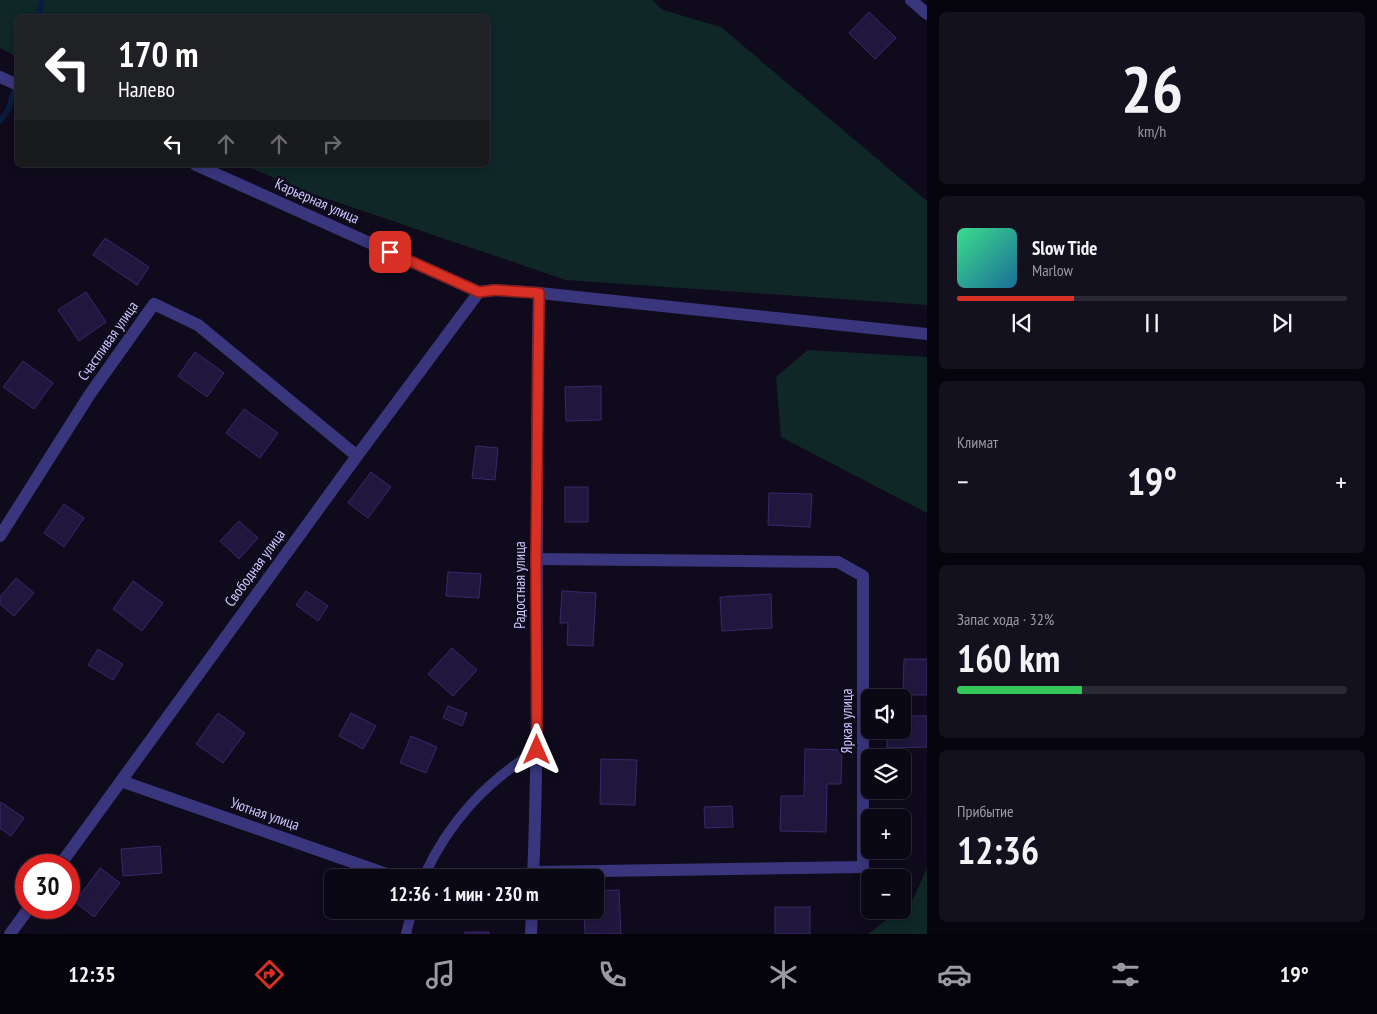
<!DOCTYPE html>
<html lang="ru">
<head>
<meta charset="utf-8">
<style>
  body { margin:0; font-family:"PT Sans Narrow",sans-serif; background:#14111f; color:#f1f3f6; height:100vh; display:flex; flex-direction:column; font-size:19px; white-space:nowrap }
  * { box-sizing:border-box; margin:0 }
  p { font-size:16px; color:#9a9aa1 }
  .icon { flex:none; width:28px; height:28px; fill:none; stroke:currentColor; stroke-width:2; stroke-linecap:round; stroke-linejoin:round }
  .map { position:relative; flex:1; overflow:hidden }
  .panel { display:flex; flex-direction:column; gap:12px; padding:12px; background:#06040c; width:450px }
  .panel>* { flex:none }
  .guide { position:absolute; left:15px; top:15px; width:475px; height:152px; border-radius:8px; box-shadow:0 2px 12px #0003,0 0 0 1px #2b2935; background:#202124; color:#fff; overflow:hidden }
  .tools { position:absolute; left:861px; top:689px; display:grid; gap:10px }
  .tools a { display:grid; place-items:center; width:50px; height:50px; border-radius:8px; background:#0b0816; box-shadow:0 2px 12px #0003,0 0 0 1px #2b2935; font-size:25px }
  .speed { position:absolute; left:15px; top:854px; display:flex; gap:10px; font-size:25px; font-weight:700; text-align:center }
  .speed>* { display:grid; place-content:center; width:65px; height:65px; border-radius:50%; background:#0b0816; box-shadow:0 2px 12px #0003,0 0 0 1px #2b2935; line-height:1 }
  .speed .limit { border:8px solid #d22; background:#fff; color:#111 }
  .pin { position:absolute; display:grid; place-items:center; width:42px; height:42px; color:#fff; margin:-21px; border-radius:10px; box-shadow:0 2px 8px #0006 }
  .me { position:absolute; width:55px; margin:-28px; rotate:0deg; stroke-linejoin:round; filter:drop-shadow(0 0 4px #0008) }
  .turn { display:flex; align-items:center; gap:18px; height:105px; padding:0 20px; font-size:22px }
  .turn .icon { width:65px; height:65px; stroke-width:2.5 }
  .turn b { display:block; font-size:35px; line-height:42px }
  .lanes { display:flex; align-items:center; height:48px; padding:0 20px; background:#0003; justify-content:center; gap:25px; direction:ltr }
  .lanes .off { opacity:.35 }
  .big { font-size:38px; font-weight:800; line-height:1.1 }
  .panel .tile { flex:1; display:flex; flex-direction:column; justify-content:center; gap:8px; min-width:0; padding:0 18px; border-radius:8px; background:#14111f }
  .panel .dial { align-items:center; gap:0 }
  .dial b { font-size:65px; line-height:1 }
  .song { display:flex; align-items:center; gap:15px }
  .cover { width:60px; height:60px; border-radius:8px; background:linear-gradient(135deg,hsl(150 70% 55%),hsl(200 70% 35%)) }
  .played { height:5px; border-radius:2px; background:linear-gradient(90deg,#d93025 30%,#2b2935 30%) }
  .keys { display:flex; justify-content:space-around; direction:ltr }
  .heat { display:flex; justify-content:space-between; align-items:center; font-size:28px; direction:ltr }
  .charge { height:8px; border-radius:4px; background:linear-gradient(90deg,#34c759 32%,#2b2935 0) }
  .trip { position:absolute; left:324px; top:869px; width:280px; height:50px; border-radius:8px; background:#0b0816; box-shadow:0 2px 12px #0003,0 0 0 1px #2b2935; font-weight:800; line-height:50px; text-align:center }
  .menu { display:flex; height:80px; justify-content:space-around; align-items:center; background:#040309; color:#9a9aa1 }
  .menu .icon { width:35px; height:35px }
  .menu .current { color:#d93025 }
  .menu b { font-size:22px; color:#f1f3f6 }
  main { display:flex; flex:1; min-height:0 }
  .map>svg:first-child { display:block }
  .green { fill:#0f2727 }
  .lines { fill:none; stroke-linecap:round; stroke-linejoin:round }
  .stream { stroke:#0a1d3e; stroke-width:5.5 }
  .building { fill:#20173e; stroke:#37296b }
  .service { stroke:#39367d; stroke-width:10 }
  .minor { stroke:#39367d; stroke-width:12 }
  .route-casing { stroke:#8d1f18; stroke-width:12 }
  .route { stroke:#d93025; stroke-width:9 }
  .labels { text-anchor:middle; stroke-width:5; stroke-linejoin:round; paint-order:stroke }
  .street-label { font-size:15px; fill:#cec8ff; stroke:#0f0b1d }
</style>
</head>
<body>
<main>
<div class="map">
<svg width="927" height="934" viewBox="0 0 927 934">
  <rect width="100%" height="100%" fill="#0f0b1d"/>
  <g class="green">
    <path d="M0 0H652L663 10 721 27 927 201V305L566 280 304 191 244 165H488V18H18L17 57 0 48Z"/>
    <path d="M808 350 927 357V513L781 437 776 377Z"/>
    <path d="M927 868V934H868L899 910H902L903 907 913 899Z"/>
  </g>
  <g class="lines">
    <g class="stream">
      <path d="M37 18 42 0"/>
      <path d="M0 121 8 110 16 85"/>
    </g>
  </g>
  <g class="building">
    <path d="M869 12 896 38 875 59 849 33Z"/>
    <path d="M105 238 149 267 137 285 93 255Z"/>
    <path d="M86 292 106 322 79 341 58 310Z"/>
    <path d="M195 352 224 373 207 397 178 376Z"/>
    <path d="M23 361 53 383 34 409 3 387Z"/>
    <path d="M601 386V420L566 421 565 387Z"/>
    <path d="M244 409 278 433 260 458 226 433Z"/>
    <path d="M476 446 498 448 495 480 472 478Z"/>
    <path d="M371 472 391 487 368 518 348 503Z"/>
    <rect x="565" y="487" width="23" height="35"/>
    <path d="M769 493 812 494 810 527 768 525Z"/>
    <path d="M64 504 84 518 64 547 44 533Z"/>
    <path d="M239 521 258 538 239 559 220 541Z"/>
    <path d="M448 572 481 574 479 598 446 596Z"/>
    <path d="M16 578 34 593 14 616 0 604V597Z"/>
    <path d="M133 581 163 603 142 631 113 609Z"/>
    <path d="M306 591 328 606 318 621 296 605Z"/>
    <path d="M562 591 596 593 593 646 567 645 568 623H560Z"/>
    <path d="M771 594 772 628 722 631 720 597Z"/>
    <path d="M452 648 477 670 453 696 428 674Z"/>
    <path d="M98 649 123 664 113 680 88 665Z"/>
    <path d="M904 659H927V695H903Z"/>
    <path d="M448 706 467 713 462 726 443 718Z"/>
    <path d="M218 713 245 733 223 763 196 744Z"/>
    <path d="M351 713 376 726 363 749 339 736Z"/>
    <path d="M902 716H927V747L887 748V730H902Z"/>
    <path d="M411 736 437 747 426 773 400 763Z"/>
    <path d="M805 749 842 750 841 784H827L826 832 780 831 781 796H804Z"/>
    <path d="M601 759 637 760 635 805 600 804Z"/>
    <path d="M1 802 24 818 11 836 0 828V804Z"/>
    <path d="M732 806 733 827 705 828 704 807Z"/>
    <path d="M160 846 162 873 123 876 121 849Z"/>
    <path d="M100 868 120 883 94 917 75 902Z"/>
    <path d="M619 890 621 934H585L584 910H595V891Z"/>
    <rect x="775" y="907" width="35" height="27"/>
    <rect x="465" y="932" width="24" height="2"/>
  </g>
  <g class="lines">
    <g class="service">
      <path d="M423 878C449 821 485 783 537 750"/>
      <path d="M406 934 412 910"/>
    </g>
    <g class="minor">
      <path d="M911 0 927 14"/>
      <path d="M0 77 18 85"/>
      <path d="M196 165 479 292"/>
      <path d="M479 292 495 290 539 293 927 334"/>
      <path d="M0 536 90 394 154 304 198 325 357 456"/>
      <path d="M121 781 398 878"/>
      <path d="M60 865 357 456 479 292"/>
      <path d="M533 872 863 867V576L838 562 536 559"/>
      <path d="M533 878C541 683 534 488 539 293"/>
      <path d="M10 934 29 908"/>
      <path d="M531 934 532 910"/>
    </g>
  </g>
  <g class="lines">
    <defs>
      <path id="route" d="M390 252 479 292 495 290 539 293 536 560 537 750"/>
    </defs>
    <use href="#route" class="route-casing"/>
    <use href="#route" class="route"/>
  </g>
  <g class="labels">
    <g class="street-label">
      <text transform="translate(317 201) rotate(24)" y="5">Карьерная улица</text>
      <text transform="translate(108 341) rotate(-55)" y="5">Счастливая улица</text>
      <text transform="translate(255 568) rotate(-54)" y="5">Свободная улица</text>
      <text transform="translate(520 585) rotate(-90)" y="5">Радостная улица</text>
      <text transform="translate(847 721) rotate(-90)" y="5">Яркая улица</text>
      <text transform="translate(265 814) rotate(19)" y="5">Уютная улица</text>
    </g>
  </g>
</svg>
<div class="tools">
<a><svg class="icon" aria-label="sound" viewBox="0 0 24 24"><path d="M4 9h4l5-4v14l-5-4H4zM17 9q2 3 0 6"/></svg></a>
<a><svg class="icon" aria-label="layers" viewBox="0 0 24 24"><path d="M12 4l9 5-9 5-9-5zM3 14l9 5 9-5"/></svg></a>
<a>+</a>
<a>−</a>
</div>
<div class="speed"><div class="limit">30</div></div>
<div class="pin" style="left:390px;top:252px;background:#d93025"><svg class="icon" aria-label="arrive" viewBox="0 0 24 24"><path d="M6 21V4h12l-3 4 3 4H6"/></svg></div>
<svg class="me" style="left:537px;top:750px" viewBox="-20 -20 40 40"><path d="M0-17L14 15 0 8-14 15z" fill="#d93025" stroke="#fff" stroke-width="4"/></svg>
<div class="trip">12:36 · 1 мин · 230 m</div>
<div class="guide">
<div class="turn"><svg class="icon" aria-label="left" viewBox="0 0 24 24"><path d="M17 20v-9H6M10 6l-5 5 5 5"/></svg><div><b>170 m</b>Налево</div></div>
<div class="lanes"><svg class="icon" aria-label="left" viewBox="0 0 24 24"><path d="M17 20v-9H6M10 6l-5 5 5 5"/></svg><svg class="icon off" aria-label="ahead" viewBox="0 0 24 24"><path d="M12 20V5M6 11l6-6 6 6"/></svg><svg class="icon off" aria-label="ahead" viewBox="0 0 24 24"><path d="M12 20V5M6 11l6-6 6 6"/></svg><svg class="icon off" aria-label="right" viewBox="0 0 24 24"><path d="M7 20v-9h11M14 6l5 5-5 5"/></svg></div>
</div>
</div>
<section class="panel">
<div class="tile dial"><b>26</b><p>km/h</p></div>
<div class="tile">
<div class="song"><i class="cover"></i><div><b>Slow Tide</b><p>Marlow</p></div></div>
<div class="played"></div>
<div class="keys"><svg class="icon" aria-label="previous" viewBox="0 0 24 24"><path d="M18 5L8 12l10 7zM5 5v14"/></svg><svg class="icon" aria-label="pause" viewBox="0 0 24 24"><path d="M8 5v14M16 5v14"/></svg><svg class="icon" aria-label="next" viewBox="0 0 24 24"><path d="M6 5l10 7-10 7zM19 5v14"/></svg></div>
</div>
<div class="tile"><p>Климат</p>
<div class="heat"><a>−</a><b class="big">19°</b><a>+</a></div>
</div>
<div class="tile"><p>Запас хода · 32%</p><b class="big">160 km</b><div class="charge"></div></div>
<div class="tile"><p>Прибытие</p><b class="big">12:36</b></div>
</section>
</main>
<nav class="menu">
<b>12:35</b>
<svg class="icon current" aria-label="directions" viewBox="0 0 24 24"><path d="M12 3l9 9-9 9-9-9zM9 14v-3h6M13 9l2 2-2 2"/></svg>
<svg class="icon" aria-label="music" viewBox="0 0 24 24"><path d="M9 18V5l10-2v13"/><circle cx="6" cy="18" r="3"/><circle cx="16" cy="16" r="3"/></svg>
<svg class="icon" aria-label="phone" viewBox="0 0 24 24"><path d="M5 4h4l2 5-3 2q2 4 5 5l2-3 5 2v4C11 20 4 13 5 4z"/></svg>
<svg class="icon" aria-label="climate" viewBox="0 0 24 24"><path d="M12 3v18M4 7l16 10M4 17L20 7"/></svg>
<svg class="icon" aria-label="car" viewBox="0 0 24 24"><path d="M5 17H2v-5l4-1 3-4h7l3 4 3 1v5h-3M9 17h6M6 11h13"/><circle cx="7" cy="17" r="2"/><circle cx="17" cy="17" r="2"/></svg>
<svg class="icon" aria-label="filters" viewBox="0 0 24 24"><path d="M4 7h16M4 17h16"/><circle cx="9" cy="7" r="2"/><circle cx="15" cy="17" r="2"/></svg>
<b>19°</b>
</nav>
</body>
</html>
